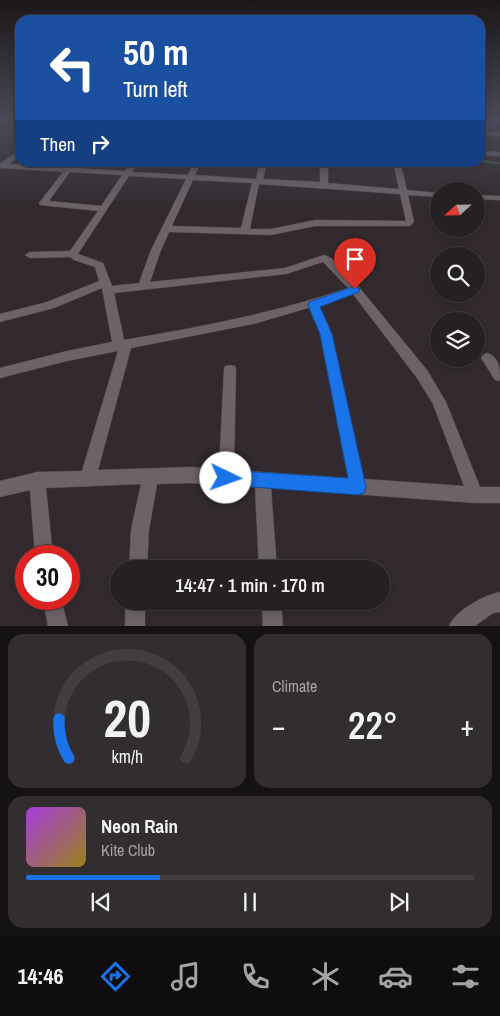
<!DOCTYPE html>
<html lang="en">
<head>
<meta charset="utf-8">
<style>
  body { margin:0; font-family:"Archivo Narrow",sans-serif; background:#322d2f; color:#f1f3f6; height:100vh; display:flex; flex-direction:column; font-size:19px; white-space:nowrap }
  * { box-sizing:border-box; margin:0 }
  p { font-size:16px; color:#a4a3a5 }
  .icon { flex:none; width:28px; height:28px; fill:none; stroke:currentColor; stroke-width:2; stroke-linecap:round; stroke-linejoin:round }
  .map { position:relative; height:626px; overflow:hidden }
  .details { display:flex; flex-direction:column; gap:8px; padding:8px; background:#151213; flex:1 }
  .details>* { flex:none }
  .hud { position:absolute; left:15px; top:15px; width:470px; height:152px; border-radius:15px; box-shadow:0 2px 8px #0003,0 0 0 1px #423e40; background:#1a4fa0; color:#fff; overflow:hidden }
  .needle { width:32px; rotate:248deg }
  .buttons { position:absolute; left:430px; top:182px; display:grid; gap:10px }
  .buttons a { display:grid; place-items:center; width:55px; height:55px; border-radius:50%; background:#262022; box-shadow:0 2px 8px #0003,0 0 0 1px #423e40; font-size:25px }
  .speed { position:absolute; left:15px; top:545px; display:flex; gap:10px; font-size:25px; font-weight:700; text-align:center }
  .speed>* { display:grid; place-content:center; width:65px; height:65px; border-radius:50%; background:#262022; box-shadow:0 2px 8px #0003,0 0 0 1px #423e40; line-height:1 }
  .speed .limit { border:8px solid #d22; background:#fff; color:#111 }
  .pin { position:absolute; display:grid; place-items:center; width:42px; height:42px; color:#fff; margin:-51px -21px; border-radius:50% 50% 50% 0; rotate:-45deg; box-shadow:0 0 5px #0007 }
  .pin .icon { rotate:45deg }
  .me { position:absolute; width:55px; margin:-28px; rotate:93deg; stroke-linejoin:round; filter:drop-shadow(0 0 4px #0008) }
  .turn { display:flex; align-items:center; gap:18px; height:105px; padding:0 25px; font-size:22px }
  .turn .icon { width:65px; height:65px; stroke-width:2.5 }
  .turn b { display:block; font-size:35px; line-height:42px }
  .then { display:flex; align-items:center; height:48px; padding:0 25px; background:#0003; gap:10px; font-size:19px }
  .big { font-size:38px; font-weight:600; line-height:1.1 }
  .details .tile { flex:1; display:flex; flex-direction:column; justify-content:center; gap:8px; min-width:0; padding:0 18px; border-radius:15px; background:#322d2f }
  .details .dial { align-items:center; gap:0 }
  .dial svg { height:130px; overflow:visible; fill:none; stroke:#423e40; stroke-width:7; stroke-linecap:round; text-anchor:middle }
  .dial text { fill:#f1f3f6; stroke:none }
  .song { display:flex; align-items:center; gap:15px }
  .cover { width:60px; height:60px; border-radius:8px; background:linear-gradient(135deg,hsl(280 70% 55%),hsl(50 70% 35%)) }
  .played { height:5px; border-radius:2px; background:linear-gradient(90deg,#1a73e8 30%,#423e40 30%) }
  .keys { display:flex; justify-content:space-around; direction:ltr }
  .heat { display:flex; justify-content:space-between; align-items:center; font-size:28px; direction:ltr }
  .details .tiles { flex:1; display:grid; gap:8px; grid-template-columns:1fr 1fr }
  .tile:last-child { grid-column:span 2 }
  .trip { position:absolute; left:110px; top:560px; width:280px; height:50px; border-radius:25px; background:#262022; box-shadow:0 2px 8px #0003,0 0 0 1px #423e40; font-weight:600; line-height:50px; text-align:center }
  .tab-bar { display:flex; height:80px; justify-content:space-around; align-items:center; background:#0f0d0e; color:#a4a3a5 }
  .tab-bar .icon { width:35px; height:35px }
  .tab-bar .current { color:#1a73e8 }
  .tab-bar b { font-size:22px; color:#f1f3f6 }
  .map>svg:first-child { display:block }
  .lines { fill:none; stroke-linecap:round; stroke-linejoin:round }
  .stream { stroke:#45544a; stroke-width:2.5 }
  .street-casing { stroke:#4e484b; stroke-width:1 }
  .street { fill:#6c6368; fill-rule:evenodd }
  .route { fill:#1a73e8; stroke:#114b97 }
</style>
</head>
<body>
<div class="map">
<svg width="500" height="626" viewBox="0 0 500 626">
  <rect width="100%" height="100%" fill="#322a2e"/>
  <g class="lines">
    <path class="stream" d="M480 161 500 163"/>
    <defs>
      <g id="street">
        <path d="M480 131 500 132V136L480 135Z"/>
        <path d="M20 150V156L9 164 125 171 131 162H138L132 172 188 175 194 162H201L195 175 256 179 260 162H267L263 179 320 182V162H328V183L399 189 393 162H400L407 190 439 193V197L408 195 414 222 410 226H315L271 235 169 232 161 250 150 282 285 268 324 255 331 258 359 287 427 370 446 402 480 487H500V503H475L271 488 277 569H259L255 487 191 483 157 484 149 530 147 569H129L131 530 141 484 46 488 53 556H35L30 490 0 497V481L37 472 82 471 118 351 67 361 0 378V368L67 351 112 342 102 288 54 308 0 322V314L47 302 99 281 95 267 74 260 70 257 30 258 25 255 30 252 70 251 98 211 40 205 39 203 63 172 0 168V164ZM70 172 122 175 101 206 49 201ZM129 176 186 179 151 250 139 283 112 286 103 263 78 254ZM193 180 252 183 241 228 172 226ZM259 184 400 194 406 221 315 220 271 229H250ZM323 262 348 288C275 313 200 327 124 340L114 293 286 274ZM353 294 417 378 433 404 464 486 364 479 332 334 319 305ZM309 308 320 334 348 478 234 470 236 370 235 366 230 365 225 366 224 370 219 469 191 467 98 470 131 348 253 324Z"/>
        <path d="M480 151 500 152V156L480 155Z"/>
        <path d="M476 195 500 196V200L476 199Z"/>
        <path d="M487 353C500 357 500 370 500 381L495 380 481 358 483 355Z"/>
        <path d="M500 592V612L493 613 475 626H449C456 610 484 595 500 592Z"/>
        <path d="M43 599H61L68 626H48Z"/>
        <path d="M126 601H145V626H125Z"/>
        <path d="M262 601H281L283 626H263Z"/>
      </g>
    </defs>
    <use href="#street" class="street-casing"/>
    <use href="#street" class="street"/>
  </g>
  <linearGradient id="sky" x2="0" y2="1"><stop stop-color="#1c1719"/><stop offset="0.58" stop-color="#494a57"/><stop offset="1" stop-color="#494a57" stop-opacity="0"/></linearGradient>
  <rect width="500" height="207" fill="url(#sky)"/>
  <path class="route" d="M355 286 360 289 359 292 320 307 332 334 366 487 364 493 358 495 226 485 220 483 218 478 220 472 226 470 348 478 320 334 308 305 309 302Z"/>
</svg>
<div class="buttons">
<a><svg class="needle" viewBox="-14 -14 28 28"><path d="M0-13l5 13h-10z" fill="#e53935"/><path d="M0 13l5-13h-10z" fill="#a4a3a5"/></svg></a>
<a><svg class="icon" aria-label="search" viewBox="0 0 24 24"><circle cx="10" cy="10" r="6"/><path d="M15 15l6 6"/></svg></a>
<a><svg class="icon" aria-label="layers" viewBox="0 0 24 24"><path d="M12 4l9 5-9 5-9-5zM3 14l9 5 9-5"/></svg></a>
</div>
<div class="speed"><div class="limit">30</div></div>
<div class="pin" style="left:355px;top:289px;background:#d93025"><svg class="icon" aria-label="arrive" viewBox="0 0 24 24"><path d="M6 21V4h12l-3 4 3 4H6"/></svg></div>
<svg class="me" style="left:226px;top:478px" viewBox="-20 -20 40 40"><circle r="19" fill="#fff"/><path d="M0-13L10 11 0 6-10 11z" fill="#1a73e8"/></svg>
<div class="trip">14:47 · 1 min · 170 m</div>
<div class="hud">
<div class="turn"><svg class="icon" aria-label="left" viewBox="0 0 24 24"><path d="M17 20v-9H6M10 6l-5 5 5 5"/></svg><div><b>50 m</b>Turn left</div></div>
<div class="then">Then<svg class="icon" aria-label="right" viewBox="0 0 24 24"><path d="M7 20v-9h11M14 6l5 5-5 5"/></svg></div>
</div>
</div>
<section class="details">
<div class="tiles">
<div class="tile dial"><svg viewBox="0 0 100 80">
<path d="M14 69A42 42 0 1 1 86 69"/>
<path d="M14 69A42 42 0 0 1 8 45" stroke="#1a73e8"/>
<text x="50" y="56" font-size="32" font-weight="700">20</text>
<text x="50" y="72" font-size="11">km/h</text>
</svg></div>
<div class="tile"><p>Climate</p>
<div class="heat"><a>−</a><b class="big">22°</b><a>+</a></div>
</div>
<div class="tile">
<div class="song"><i class="cover"></i><div><b>Neon Rain</b><p>Kite Club</p></div></div>
<div class="played"></div>
<div class="keys"><svg class="icon" aria-label="previous" viewBox="0 0 24 24"><path d="M18 5L8 12l10 7zM5 5v14"/></svg><svg class="icon" aria-label="pause" viewBox="0 0 24 24"><path d="M8 5v14M16 5v14"/></svg><svg class="icon" aria-label="next" viewBox="0 0 24 24"><path d="M6 5l10 7-10 7zM19 5v14"/></svg></div>
</div>
</div>
</section>
<nav class="tab-bar">
<b>14:46</b>
<svg class="icon current" aria-label="directions" viewBox="0 0 24 24"><path d="M12 3l9 9-9 9-9-9zM9 14v-3h6M13 9l2 2-2 2"/></svg>
<svg class="icon" aria-label="music" viewBox="0 0 24 24"><path d="M9 18V5l10-2v13"/><circle cx="6" cy="18" r="3"/><circle cx="16" cy="16" r="3"/></svg>
<svg class="icon" aria-label="phone" viewBox="0 0 24 24"><path d="M5 4h4l2 5-3 2q2 4 5 5l2-3 5 2v4C11 20 4 13 5 4z"/></svg>
<svg class="icon" aria-label="climate" viewBox="0 0 24 24"><path d="M12 3v18M4 7l16 10M4 17L20 7"/></svg>
<svg class="icon" aria-label="car" viewBox="0 0 24 24"><path d="M5 17H2v-5l4-1 3-4h7l3 4 3 1v5h-3M9 17h6M6 11h13"/><circle cx="7" cy="17" r="2"/><circle cx="17" cy="17" r="2"/></svg>
<svg class="icon" aria-label="filters" viewBox="0 0 24 24"><path d="M4 7h16M4 17h16"/><circle cx="9" cy="7" r="2"/><circle cx="15" cy="17" r="2"/></svg>
</nav>
</body>
</html>
